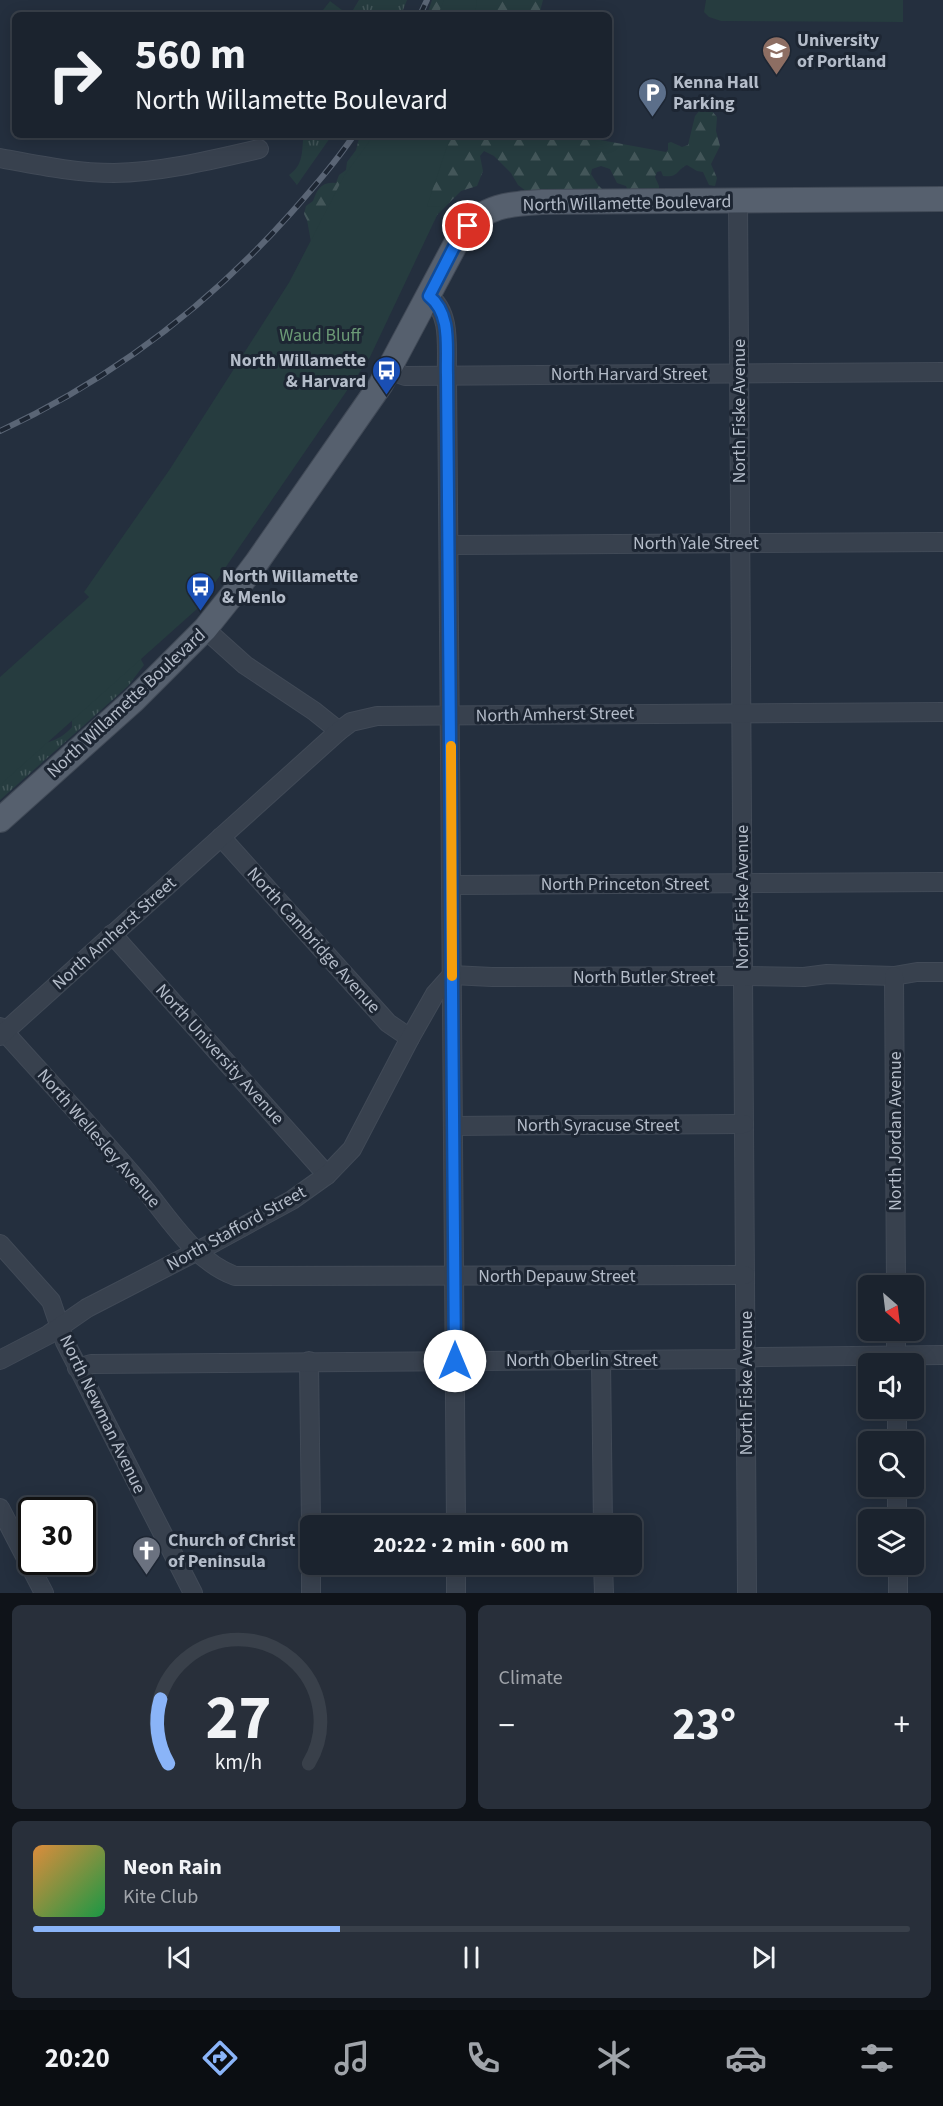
<!DOCTYPE html>
<html lang="en">
<head>
<meta charset="utf-8">
<style>
  body { margin:0; font-family:"Source Sans 3",sans-serif; background:#282f3a; color:#f1f3f6; height:100vh; display:flex; flex-direction:column; font-size:22px; white-space:nowrap }
  * { box-sizing:border-box; margin:0 }
  p { font-size:20px; color:#a0a4aa }
  .icon { flex:none; width:33px; height:33px; fill:none; stroke:currentColor; stroke-width:2; stroke-linecap:round; stroke-linejoin:round }
  .map { position:relative; height:1593px; overflow:hidden }
  .sheet { display:flex; flex-direction:column; gap:12px; padding:12px; background:#0f1319; flex:1 }
  .sheet>* { flex:none }
  .banner { position:absolute; left:12px; top:12px; width:600px; height:126px; border-radius:9px; box-shadow:0 3px 15px #0003,0 0 0 2px #39404a; background:#1b232e; color:#f1f3f6; overflow:hidden }
  .needle { width:39px; rotate:152deg }
  .buttons { position:absolute; left:858px; top:1275px; display:grid; gap:12px }
  .buttons a { display:grid; place-items:center; width:66px; height:66px; border-radius:9px; background:#1b232e; box-shadow:0 3px 15px #0003,0 0 0 2px #39404a; font-size:30px }
  .speed { position:absolute; left:18px; top:1497px; display:flex; gap:12px; font-size:30px; font-weight:700; text-align:center }
  .speed>* { display:grid; place-content:center; width:78px; height:78px; border-radius:50%; background:#1b232e; box-shadow:0 3px 15px #0003,0 0 0 2px #39404a; line-height:1 }
  .speed .limit { border:3px solid #111; border-radius:9px; background:#fff; color:#111 }
  .pin { position:absolute; display:grid; place-items:center; width:51px; height:51px; color:#fff; margin:-26px; border:3px solid #fff; border-radius:50%; box-shadow:0 2px 6px #0007 }
  .me { position:absolute; width:66px; margin:-33px; rotate:0deg; stroke-linejoin:round; filter:drop-shadow(0 0 4px #0008) }
  .turn { display:flex; align-items:center; gap:21px; height:126px; padding:0 24px; font-size:27px }
  .turn .icon { width:78px; height:78px; stroke-width:2.5 }
  .turn b { display:block; font-size:42px; line-height:51px }
  .big { font-size:45px; font-weight:700; line-height:1.1 }
  .sheet .tile { flex:1; display:flex; flex-direction:column; justify-content:center; gap:9px; min-width:0; padding:0 21px; border-radius:9px; background:#282f3a }
  .sheet .dial { align-items:center; gap:0 }
  .dial svg { height:156px; overflow:visible; fill:none; stroke:#39404a; stroke-width:7; stroke-linecap:round; text-anchor:middle }
  .dial text { fill:#f1f3f6; stroke:none }
  .song { display:flex; align-items:center; gap:18px }
  .cover { width:72px; height:72px; border-radius:9px; background:linear-gradient(135deg,hsl(30 70% 55%),hsl(140 70% 35%)) }
  .played { height:6px; border-radius:3px; background:linear-gradient(90deg,#8ab4f8 35%,#39404a 35%) }
  .keys { display:flex; justify-content:space-around; direction:ltr }
  .heat { display:flex; justify-content:space-between; align-items:center; font-size:33px; direction:ltr }
  .sheet .tiles { flex:1; display:grid; gap:12px; grid-template-columns:1fr 1fr }
  .tile:last-child { grid-column:span 2 }
  .trip { position:absolute; left:300px; top:1515px; width:342px; height:60px; border-radius:9px; background:#1b232e; box-shadow:0 3px 15px #0003,0 0 0 2px #39404a; font-weight:700; line-height:60px; text-align:center }
  .dock { display:flex; height:96px; justify-content:space-around; align-items:center; background:#0b0e12; color:#a0a4aa }
  .dock .icon { width:42px; height:42px }
  .dock .on { color:#8ab4f8 }
  .dock b { font-size:27px; color:#f1f3f6 }
  .map>svg:first-child { display:block }
  .grass { fill:url(#grass-tufts) }
  .forest { fill:url(#forest-firs) }
  .park { fill:#263c3f }
  .lines { fill:none; stroke-linecap:round; stroke-linejoin:round }
  .minor-casing { stroke:#414a57; stroke-width:20 }
  .major-casing { stroke:#414a57; stroke-width:26 }
  .minor { stroke:#38414e; stroke-width:18 }
  .major { stroke:#56606e; stroke-width:24 }
  .rail-casing { stroke:#5a6575; stroke-width:6 }
  .rail { stroke:#1d2633; stroke-width:4; stroke-dasharray:11; stroke-linecap:butt }
  .route-casing { stroke:#114b97; stroke-width:15 }
  .route { stroke:#1a73e8; stroke-width:10 }
  .slow { stroke:#f59e0b; stroke-width:10 }
  .labels { text-anchor:middle; stroke-width:6; stroke-linejoin:round; paint-order:stroke }
  .poi-label { font-size:18px; font-weight:bold; fill:#b4bcc9; stroke:#1d2633; text-anchor:start }
  .street-label { font-size:18px; fill:#b4bcc9; stroke:#1d2633 }
  .park-label { font-size:18px; fill:#6b9a76; stroke:#1d2633 }
</style>
</head>
<body>
<div class="map">
<svg width="943" height="1593" viewBox="0 0 943 1593">
  <defs>
    <pattern id="grass-tufts" width="24" height="20" patternUnits="userSpaceOnUse" patternTransform="scale(1.5)"><rect width="24" height="20" fill="#263c3f"/><path d="M3 7l-1-3M5 7V3M7 7l1-3M15 17l-1-3M17 17v-4M19 17l1-3" fill="none" stroke="#435659"/></pattern>
    <pattern id="forest-firs" width="22" height="20" patternUnits="userSpaceOnUse" patternTransform="scale(1.5)"><rect width="22" height="20" fill="#263c3f"/><path d="M5 1l3.5 6h-7zM16 11l3.5 6h-7z" fill="#435659"/></pattern>
  </defs>
  <rect width="100%" height="100%" fill="#242f3e"/>
  <g class="grass">
    <path d="M359 0H407L401 15H350Z"/>
    <path d="M309 135H332L297 185 289 175C302 166 302 155 303 140Z"/>
    <path d="M139 656 144 665 128 686 0 800V744C26 745 53 749 72 727V720Z"/>
  </g>
  <g class="forest">
    <path d="M432 0H543L539 15H427Z"/>
    <path d="M701 109 712 111 717 117 716 131 720 146 711 164 717 178 715 186 709 185 703 172 697 171 687 165C676 170 679 178 663 176L661 171 657 172 655 177 659 186V190L628 191 626 186 617 183 610 169 601 166 592 169 591 174 598 185 605 192 580 193 576 189 570 191H526L518 185 511 173 494 156 484 151 480 156 483 171 477 186 461 191 425 227 290 281 311 242 307 220 304 214 306 206 313 201C317 190 321 181 336 183L339 175 346 170 347 162 356 150 360 135H573L666 152 668 150V143L671 142 682 147 688 145 695 116Z"/>
  </g>
  <g class="park">
    <path d="M444 0H477L475 15H438Z"/>
    <path d="M706 0H903V22L721 21 709 17 704 12Z"/>
    <path d="M330 1 346 13 345 15H319Z"/>
    <path d="M374 135H451L427 206 441 207 370 357 197 609 0 785V677L89 597 84 592 170 469 290 281 344 176Z"/>
  </g>
  <g class="lines">
    <defs>
      <g id="minor">
        <path d="M0 158C38 165 76 173 114 173 163 172 211 160 259 149"/>
        <path d="M738 201 747 1593"/>
        <path d="M429 296C452 314 446 348 447 375L456 1526"/>
        <path d="M389 370 405 376 943 372"/>
        <path d="M449 545 943 542"/>
        <path d="M205 629 245 665 314 711 339 731"/>
        <path d="M221 837 388 1023 410 1038"/>
        <path d="M452 885 943 882"/>
        <path d="M112 934 327 1175"/>
        <path d="M452 975 492 977 743 976 804 977 827 974 894 976 917 972H943"/>
        <path d="M894 976 896 1286"/>
        <path d="M0 1027C46 1079 93 1128 138 1181 167 1214 192 1260 235 1276L745 1275"/>
        <path d="M0 1036 339 731 351 722 377 716 943 712"/>
        <path d="M453 1126 744 1124"/>
        <path d="M0 1244 51 1301 65 1342 193 1593"/>
        <path d="M896 1330V1364"/>
        <path d="M0 1360 48 1335 87 1308 215 1242 292 1200 327 1175 352 1149 410 1038 435 994 452 975"/>
        <path d="M601 1360 603 1526"/>
        <path d="M309 1361 311 1526"/>
        <path d="M77 1368 91 1364 734 1359 760 1357 943 1355"/>
        <path d="M897 1408V1442"/>
        <path d="M897 1486V1520"/>
        <path d="M0 1508 44 1593"/>
        <path d="M311 1564V1593"/>
        <path d="M456 1564V1593"/>
        <path d="M603 1564 604 1593"/>
        <path d="M898 1564V1593"/>
      </g>
      <path id="major" d="M0 820 134 700 205 629 233 594 257 562 381 384 462 232C486 205 508 204 543 202L943 199"/>
    </defs>
    <use href="#minor" class="minor-casing"/>
    <use href="#major" class="major-casing"/>
    <use href="#minor" class="minor"/>
    <use href="#major" class="major"/>
    <defs>
      <g id="rail">
        <path d="M420 15 427 0"/>
        <path d="M0 431C112 379 209 305 291 213 313 188 335 163 354 135"/>
      </g>
    </defs>
    <use href="#rail" class="rail-casing"/>
    <use href="#rail" class="rail"/>
  </g>
  <g class="lines">
    <defs>
      <path id="route" d="M455 1361 447 375C446 348 452 314 429 296L455 245 468 226"/>
    </defs>
    <use href="#route" class="route-casing"/>
    <use href="#route" class="route"/>
    <path class="slow" d="M451 746 452 976"/>
  </g>
  <defs>
    <symbol id="university-pin" viewBox="-11 -11 22 30"><path d="M0 17L-7.5 6A9.5 9.5 0 1 1 7.5 6Z" fill="#8d6e63" stroke="#1d2633"/><path d="M0-5L7-2L0 1L-7-2ZM-4 1L0 2.5L4 1V4Q0 6-4 4Z" fill="#fff"/></symbol>
    <symbol id="parking-pin" viewBox="-11 -11 22 30"><path d="M0 17L-7.5 6A9.5 9.5 0 1 1 7.5 6Z" fill="#5c6f8a" stroke="#1d2633"/><path d="M-3.5-5.5H1a3.5 3.5 0 0 1 0 7H-1V5.5H-3.5ZM-1-3.4V-.6H.8a1.4 1.4 0 0 0 0-2.8Z" fill="#fff"/></symbol>
    <symbol id="bus-pin" viewBox="-11 -11 22 30"><path d="M0 17L-7.5 6A9.5 9.5 0 1 1 7.5 6Z" fill="#1a4fb4" stroke="#1d2633"/><path d="M-5-6H5V4H4V6H2V4H-2V6H-4V4H-5ZM-3.5-4V0h7V-4ZM-3.5 1.2v1.5H-2V1.2ZM2 1.2v1.5H3.5V1.2Z" fill="#fff"/></symbol>
    <symbol id="church-pin" viewBox="-11 -11 22 30"><path d="M0 17L-7.5 6A9.5 9.5 0 1 1 7.5 6Z" fill="#6b7280" stroke="#1d2633"/><path d="M-1.2-6h2.4v3.5h3.3v2.4h-3.3V6h-2.4V-.1h-3.3v-2.4h3.3Z" fill="#fff"/></symbol>
  </defs>
  <g fill-rule="evenodd">
    <use href="#university-pin" x="760" y="34" width="33" height="45"/>
    <use href="#parking-pin" x="636" y="76" width="33" height="45"/>
    <use href="#bus-pin" x="370" y="354" width="33" height="45"/>
    <use href="#bus-pin" x="184" y="570" width="33" height="45"/>
    <use href="#church-pin" x="130" y="1534" width="33" height="45"/>
  </g>
  <g class="labels">
    <g class="poi-label">
      <text x="797" y="46">University<tspan x="797" dy="21">of Portland</tspan></text>
      <text x="673" y="88">Kenna Hall<tspan x="673" dy="21">Parking</tspan></text>
      <text x="366" y="366" text-anchor="end">North Willamette<tspan x="366" dy="21">&amp; Harvard</tspan></text>
      <text x="222" y="582">North Willamette<tspan x="222" dy="21">&amp; Menlo</tspan></text>
      <text x="168" y="1546">Church of Christ<tspan x="168" dy="21">of Peninsula</tspan></text>
    </g>
    <g class="street-label">
      <text transform="translate(627 203) rotate(-1)" y="6">North Willamette Boulevard</text>
      <text x="629" y="380">North Harvard Street</text>
      <text transform="translate(739 411) rotate(-90)" y="6">North Fiske Avenue</text>
      <text x="696" y="549">North Yale Street</text>
      <text transform="translate(126 703) rotate(-43)" y="6">North Willamette Boulevard</text>
      <text transform="translate(555 714) rotate(-1)" y="6">North Amherst Street</text>
      <text x="625" y="890">North Princeton Street</text>
      <text transform="translate(742 897) rotate(-90)" y="6">North Fiske Avenue</text>
      <text transform="translate(114 933) rotate(-42)" y="6">North Amherst Street</text>
      <text transform="translate(314 940) rotate(48)" y="6">North Cambridge Avenue</text>
      <text x="644" y="983">North Butler Street</text>
      <text transform="translate(220 1054) rotate(48)" y="6">North University Avenue</text>
      <text x="598" y="1131">North Syracuse Street</text>
      <text transform="translate(895 1131) rotate(-90)" y="6">North Jordan Avenue</text>
      <text transform="translate(99 1138) rotate(49)" y="6">North Wellesley Avenue</text>
      <text transform="translate(236 1228) rotate(-29)" y="6">North Stafford Street</text>
      <text x="557" y="1282">North Depauw Street</text>
      <text x="582" y="1366">North Oberlin Street</text>
      <text transform="translate(746 1383) rotate(-90)" y="6">North Fiske Avenue</text>
      <text transform="translate(103 1414) rotate(64)" y="6">North Newman Avenue</text>
    </g>
    <g class="park-label">
      <text x="320" y="341">Waud Bluff</text>
    </g>
  </g>
</svg>
<div class="buttons">
<a><svg class="needle" viewBox="-14 -14 28 28"><path d="M0-13l5 13h-10z" fill="#e53935"/><path d="M0 13l5-13h-10z" fill="#a0a4aa"/></svg></a>
<a><svg class="icon" aria-label="sound" viewBox="0 0 24 24"><path d="M4 9h4l5-4v14l-5-4H4zM17 9q2 3 0 6"/></svg></a>
<a><svg class="icon" aria-label="search" viewBox="0 0 24 24"><circle cx="10" cy="10" r="6"/><path d="M15 15l6 6"/></svg></a>
<a><svg class="icon" aria-label="layers" viewBox="0 0 24 24"><path d="M12 4l9 5-9 5-9-5zM3 14l9 5 9-5"/></svg></a>
</div>
<div class="speed"><div class="limit">30</div></div>
<div class="pin" style="left:468px;top:226px;background:#d93025"><svg class="icon" aria-label="arrive" viewBox="0 0 24 24"><path d="M6 21V4h12l-3 4 3 4H6"/></svg></div>
<svg class="me" style="left:455px;top:1361px" viewBox="-20 -20 40 40"><circle r="19" fill="#fff"/><path d="M0-13L10 11 0 6-10 11z" fill="#1a73e8"/></svg>
<div class="trip">20:22 · 2 min · 600 m</div>
<div class="banner">
<div class="turn"><svg class="icon" aria-label="right" viewBox="0 0 24 24"><path d="M7 20v-9h11M14 6l5 5-5 5"/></svg><div><b>560 m</b>North Willamette Boulevard</div></div>
</div>
</div>
<section class="sheet">
<div class="tiles">
<div class="tile dial"><svg viewBox="0 0 100 80">
<path d="M14 69A42 42 0 1 1 86 69"/>
<path d="M14 69A42 42 0 0 1 10 36" stroke="#8ab4f8"/>
<text x="50" y="56" font-size="32" font-weight="700">27</text>
<text x="50" y="72" font-size="11">km/h</text>
</svg></div>
<div class="tile"><p>Climate</p>
<div class="heat"><a>−</a><b class="big">23°</b><a>+</a></div>
</div>
<div class="tile">
<div class="song"><i class="cover"></i><div><b>Neon Rain</b><p>Kite Club</p></div></div>
<div class="played"></div>
<div class="keys"><svg class="icon" aria-label="previous" viewBox="0 0 24 24"><path d="M18 5L8 12l10 7zM5 5v14"/></svg><svg class="icon" aria-label="pause" viewBox="0 0 24 24"><path d="M8 5v14M16 5v14"/></svg><svg class="icon" aria-label="next" viewBox="0 0 24 24"><path d="M6 5l10 7-10 7zM19 5v14"/></svg></div>
</div>
</div>
</section>
<nav class="dock">
<b>20:20</b>
<svg class="icon on" aria-label="directions" viewBox="0 0 24 24"><path d="M12 3l9 9-9 9-9-9zM9 14v-3h6M13 9l2 2-2 2"/></svg>
<svg class="icon" aria-label="music" viewBox="0 0 24 24"><path d="M9 18V5l10-2v13"/><circle cx="6" cy="18" r="3"/><circle cx="16" cy="16" r="3"/></svg>
<svg class="icon" aria-label="phone" viewBox="0 0 24 24"><path d="M5 4h4l2 5-3 2q2 4 5 5l2-3 5 2v4C11 20 4 13 5 4z"/></svg>
<svg class="icon" aria-label="climate" viewBox="0 0 24 24"><path d="M12 3v18M4 7l16 10M4 17L20 7"/></svg>
<svg class="icon" aria-label="car" viewBox="0 0 24 24"><path d="M5 17H2v-5l4-1 3-4h7l3 4 3 1v5h-3M9 17h6M6 11h13"/><circle cx="7" cy="17" r="2"/><circle cx="17" cy="17" r="2"/></svg>
<svg class="icon" aria-label="filters" viewBox="0 0 24 24"><path d="M4 7h16M4 17h16"/><circle cx="9" cy="7" r="2"/><circle cx="15" cy="17" r="2"/></svg>
</nav>
</body>
</html>
